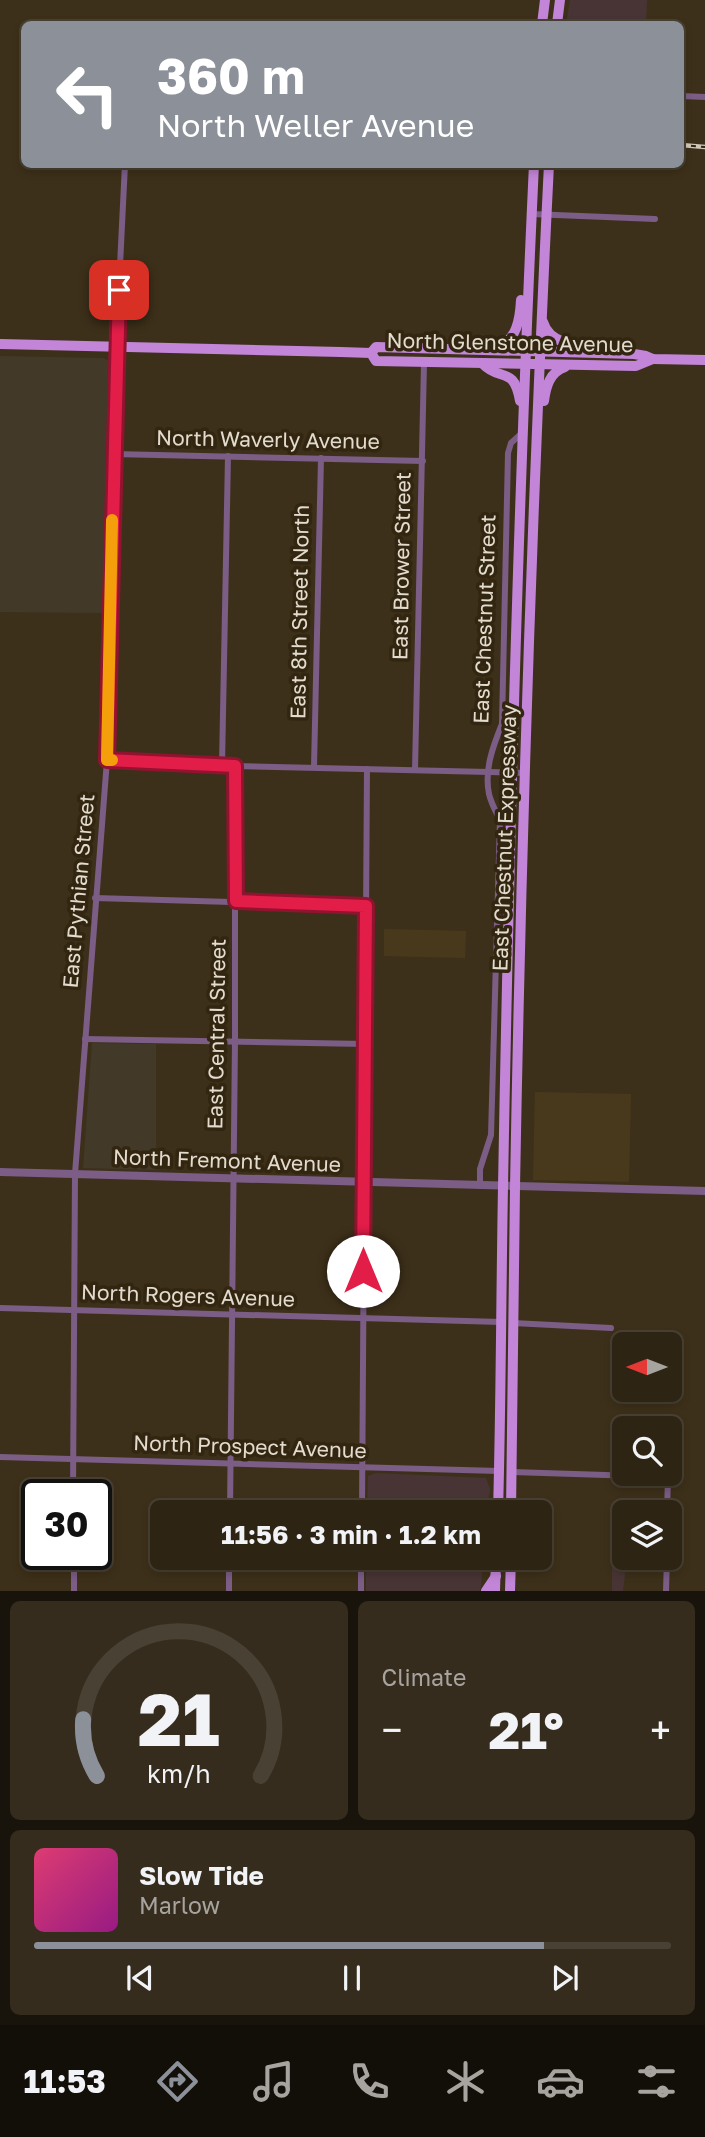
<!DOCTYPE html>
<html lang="en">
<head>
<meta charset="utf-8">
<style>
  body { margin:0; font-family:"Golos Text",sans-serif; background:#362c1d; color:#f1f3f6; height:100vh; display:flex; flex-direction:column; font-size:26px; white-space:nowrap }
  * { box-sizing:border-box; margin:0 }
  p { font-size:23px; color:#a7a4a0 }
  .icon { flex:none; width:38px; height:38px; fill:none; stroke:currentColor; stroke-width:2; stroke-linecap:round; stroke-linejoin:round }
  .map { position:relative; height:1591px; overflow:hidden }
  .details { display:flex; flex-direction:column; gap:10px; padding:10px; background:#19140b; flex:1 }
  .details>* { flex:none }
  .top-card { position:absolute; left:21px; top:21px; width:663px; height:147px; border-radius:10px; box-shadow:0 4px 10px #0003,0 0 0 2px #494134; background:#8c9099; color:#fff; overflow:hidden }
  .needle { width:46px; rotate:270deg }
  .controls { position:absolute; left:612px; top:1332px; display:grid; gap:14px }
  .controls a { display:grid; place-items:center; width:70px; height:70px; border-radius:10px; background:#2e2414; box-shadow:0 4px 10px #0003,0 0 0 2px #494134; font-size:35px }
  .speed { position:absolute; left:21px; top:1479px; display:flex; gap:14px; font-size:35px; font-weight:700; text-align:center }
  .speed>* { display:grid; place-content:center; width:91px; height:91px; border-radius:50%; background:#2e2414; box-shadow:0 4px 10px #0003,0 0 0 2px #494134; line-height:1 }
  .speed .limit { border:4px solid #111; border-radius:10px; background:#fff; color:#111 }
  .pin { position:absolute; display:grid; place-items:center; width:60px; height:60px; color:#fff; margin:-30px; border-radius:14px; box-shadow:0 4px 10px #0006 }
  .me { position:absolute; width:77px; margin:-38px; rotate:0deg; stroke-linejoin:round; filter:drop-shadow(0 0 5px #0008) }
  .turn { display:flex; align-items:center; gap:24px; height:147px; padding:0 21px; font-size:32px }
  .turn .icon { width:91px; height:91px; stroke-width:2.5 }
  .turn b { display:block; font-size:49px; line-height:60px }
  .big { font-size:52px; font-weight:700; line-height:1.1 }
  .details .card { flex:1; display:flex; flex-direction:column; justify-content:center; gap:10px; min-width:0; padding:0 24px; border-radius:10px; background:#362c1d }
  .details .dial { align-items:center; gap:0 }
  .dial svg { height:182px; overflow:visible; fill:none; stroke:#494134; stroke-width:7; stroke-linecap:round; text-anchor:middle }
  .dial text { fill:#f1f3f6; stroke:none }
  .song { display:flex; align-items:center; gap:21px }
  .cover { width:84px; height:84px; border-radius:10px; background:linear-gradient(135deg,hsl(340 70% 55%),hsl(310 70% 35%)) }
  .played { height:7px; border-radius:4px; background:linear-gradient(90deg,#8c9099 80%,#494134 80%) }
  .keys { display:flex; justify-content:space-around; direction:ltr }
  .heat { display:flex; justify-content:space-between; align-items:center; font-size:38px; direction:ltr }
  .details .tiles { flex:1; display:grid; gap:10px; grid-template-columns:1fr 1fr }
  .card:last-child { grid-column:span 2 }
  .trip { position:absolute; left:150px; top:1500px; width:402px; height:70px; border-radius:10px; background:#2e2414; box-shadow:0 4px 10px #0003,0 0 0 2px #494134; font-weight:700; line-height:70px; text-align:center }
  .tab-bar { display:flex; height:112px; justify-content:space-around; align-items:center; background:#120e08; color:#a7a4a0 }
  .tab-bar .icon { width:49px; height:49px }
  .tab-bar .on { color:#8c9099 }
  .tab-bar b { font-size:32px; color:#f1f3f6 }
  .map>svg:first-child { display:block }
  .commercial { fill:#483435 }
  .built { fill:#49391c }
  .education { fill:#423928 }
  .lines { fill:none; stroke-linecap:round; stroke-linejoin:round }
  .minor { stroke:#7b5d86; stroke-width:6 }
  .tertiary { stroke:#7b5d86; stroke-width:8 }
  .primary { stroke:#c385d8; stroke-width:10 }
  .rail-casing { stroke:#d1c8ba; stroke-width:4.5 }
  .rail { stroke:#322610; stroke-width:2; stroke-dasharray:5; stroke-linecap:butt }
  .route-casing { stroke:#92132f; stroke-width:18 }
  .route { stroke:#e11d48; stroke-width:12 }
  .slow { stroke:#f59e0b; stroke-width:12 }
  .labels { text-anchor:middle; stroke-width:7; stroke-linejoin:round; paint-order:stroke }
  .street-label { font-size:21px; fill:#e3dbce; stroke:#322610 }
</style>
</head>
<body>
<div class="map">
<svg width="705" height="1591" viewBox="0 0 705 1591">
  <rect width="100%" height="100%" fill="#3d301a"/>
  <g class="commercial">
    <path d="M570 0H647L646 22 567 19Z"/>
    <path d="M376 1473 486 1478 490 1489 487 1512H367L368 1476Z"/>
    <path d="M612 1547H625V1558H627L623 1591H612Z"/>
    <path d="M366 1558H483L481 1586 480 1591H366Z"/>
  </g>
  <g class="built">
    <path d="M384 929 466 931 465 958 384 956Z"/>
    <path d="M535 1092 631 1094 629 1182 533 1180Z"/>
  </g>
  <g class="education">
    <path d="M0 356 103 358 109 361 103 613 0 612Z"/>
    <path d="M92 1043 156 1044V1170L83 1168Z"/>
  </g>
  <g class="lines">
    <g class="minor">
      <path d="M681 96 705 97"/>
      <path d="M531 214 655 219"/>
      <path d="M113 454 423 461"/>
      <path d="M107 760 235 766 526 773"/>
      <path d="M222 765 228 456"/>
      <path d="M314 767 321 458"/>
      <path d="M415 770 424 363"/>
      <path d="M95 898 366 906"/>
      <path d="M85 1039 365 1044"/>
      <path d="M480 1186V1169L491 1135 500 820C496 812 491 803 489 794 484 770 493 746 502 724L508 453 511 443 522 433"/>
      <path d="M0 1308 501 1322"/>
      <path d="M513 1323 611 1328"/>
      <path d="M0 1457 499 1471"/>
      <path d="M512 1472 668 1477 667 1512"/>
      <path d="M73 1494 75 1174 107 760 116 347 125 164"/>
      <path d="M230 1512 235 1040V766"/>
      <path d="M362 1512 367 769"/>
      <path d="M74 1554V1591"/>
      <path d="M229 1591V1558"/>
      <path d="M361 1591V1558"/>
      <path d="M666 1591 667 1558"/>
    </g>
    <path class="tertiary" d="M0 1172 705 1191"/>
    <g class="primary">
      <path d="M542 24 545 0"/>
      <path d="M557 24 560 0"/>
      <path d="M543 322C551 349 587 345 610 348"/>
      <path d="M0 344 341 352 371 353 376 361 636 366 653 359"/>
      <path d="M497 348C517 340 520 319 521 300"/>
      <path d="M371 353 376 347 634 354 646 356 653 359 705 360"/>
      <path d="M483 364C500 382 514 365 520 401"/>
      <path d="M544 401C546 386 550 372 565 367"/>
      <path d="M498 1512C501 1404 501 1295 503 1187 509 846 518 505 534 164"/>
      <path d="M511 1512C513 1404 513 1295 515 1187 521 846 532 505 549 164"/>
      <path d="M486 1591 496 1576"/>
      <path d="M495 1591 496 1558"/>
      <path d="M510 1591 511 1558"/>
    </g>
    <defs>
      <path id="rail" d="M681 145 705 147"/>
    </defs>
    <use href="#rail" class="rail-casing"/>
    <use href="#rail" class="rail"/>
  </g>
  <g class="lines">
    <defs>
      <path id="route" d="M119 290 107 760 235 766 236 901 366 906 363 1271"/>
    </defs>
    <use href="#route" class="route-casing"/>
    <use href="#route" class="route"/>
    <path class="slow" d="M112 520 107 760H112"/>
  </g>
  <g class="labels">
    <g class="street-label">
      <text transform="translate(510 343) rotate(1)" y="7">North Glenstone Avenue</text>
      <text transform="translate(268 440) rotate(1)" y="7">North Waverly Avenue</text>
      <text transform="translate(402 566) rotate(-89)" y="7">East Brower Street</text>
      <text transform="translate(300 612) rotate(-89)" y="7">East 8th Street North</text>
      <text transform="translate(485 619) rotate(-88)" y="7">East Chestnut Street</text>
      <text transform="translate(505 838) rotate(-88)" y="7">East Chestnut Expressway</text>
      <text transform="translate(79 891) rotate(-85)" y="7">East Pythian Street</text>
      <text transform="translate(217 1034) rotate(-89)" y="7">East Central Street</text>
      <text transform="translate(227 1161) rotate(2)" y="7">North Fremont Avenue</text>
      <text transform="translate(188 1296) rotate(2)" y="7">North Rogers Avenue</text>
      <text transform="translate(250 1447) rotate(2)" y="7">North Prospect Avenue</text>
    </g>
  </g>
</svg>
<div class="controls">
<a><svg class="needle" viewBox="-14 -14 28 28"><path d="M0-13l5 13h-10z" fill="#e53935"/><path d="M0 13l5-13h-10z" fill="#a7a4a0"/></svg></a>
<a><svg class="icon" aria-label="search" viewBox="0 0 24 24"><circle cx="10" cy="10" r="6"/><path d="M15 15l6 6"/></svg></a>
<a><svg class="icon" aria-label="layers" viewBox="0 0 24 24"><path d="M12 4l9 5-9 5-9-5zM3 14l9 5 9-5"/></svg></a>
</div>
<div class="speed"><div class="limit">30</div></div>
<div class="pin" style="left:119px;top:290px;background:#d93025"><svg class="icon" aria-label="arrive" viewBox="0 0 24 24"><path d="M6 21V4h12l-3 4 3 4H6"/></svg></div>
<svg class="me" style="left:363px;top:1271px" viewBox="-20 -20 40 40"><circle r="19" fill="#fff"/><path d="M0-13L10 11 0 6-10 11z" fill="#e11d48"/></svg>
<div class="trip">11:56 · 3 min · 1.2 km</div>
<div class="top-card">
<div class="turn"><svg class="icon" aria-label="left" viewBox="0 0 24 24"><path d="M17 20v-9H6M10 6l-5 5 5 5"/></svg><div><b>360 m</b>North Weller Avenue</div></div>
</div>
</div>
<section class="details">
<div class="tiles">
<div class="card dial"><svg viewBox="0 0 100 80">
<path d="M14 69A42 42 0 1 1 86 69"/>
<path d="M14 69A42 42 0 0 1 8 44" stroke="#8c9099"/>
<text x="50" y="56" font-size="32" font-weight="700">21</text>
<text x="50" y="72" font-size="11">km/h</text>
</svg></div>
<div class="card"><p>Climate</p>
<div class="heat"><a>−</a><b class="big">21°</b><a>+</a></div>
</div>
<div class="card">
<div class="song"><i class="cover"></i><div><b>Slow Tide</b><p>Marlow</p></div></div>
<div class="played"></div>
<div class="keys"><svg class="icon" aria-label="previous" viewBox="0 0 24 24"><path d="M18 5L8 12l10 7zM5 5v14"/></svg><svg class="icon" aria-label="pause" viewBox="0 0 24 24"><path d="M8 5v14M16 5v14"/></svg><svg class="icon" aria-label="next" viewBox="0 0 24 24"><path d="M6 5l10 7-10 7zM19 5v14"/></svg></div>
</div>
</div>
</section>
<nav class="tab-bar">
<b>11:53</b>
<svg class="icon on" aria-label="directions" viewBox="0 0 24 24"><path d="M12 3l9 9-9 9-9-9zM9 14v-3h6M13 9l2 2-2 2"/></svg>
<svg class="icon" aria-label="music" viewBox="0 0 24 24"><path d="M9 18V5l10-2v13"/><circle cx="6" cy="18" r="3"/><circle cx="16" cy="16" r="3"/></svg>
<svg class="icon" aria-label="phone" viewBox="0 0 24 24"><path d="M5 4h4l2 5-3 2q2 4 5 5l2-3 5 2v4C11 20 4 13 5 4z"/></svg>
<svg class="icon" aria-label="climate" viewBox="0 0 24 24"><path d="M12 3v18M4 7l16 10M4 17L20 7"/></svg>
<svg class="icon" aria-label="car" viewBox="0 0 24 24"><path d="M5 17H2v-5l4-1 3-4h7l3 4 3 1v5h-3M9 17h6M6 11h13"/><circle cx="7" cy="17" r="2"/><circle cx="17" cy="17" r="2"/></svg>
<svg class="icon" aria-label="filters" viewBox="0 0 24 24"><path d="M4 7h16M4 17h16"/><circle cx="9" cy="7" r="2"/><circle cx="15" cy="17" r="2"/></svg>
</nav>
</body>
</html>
